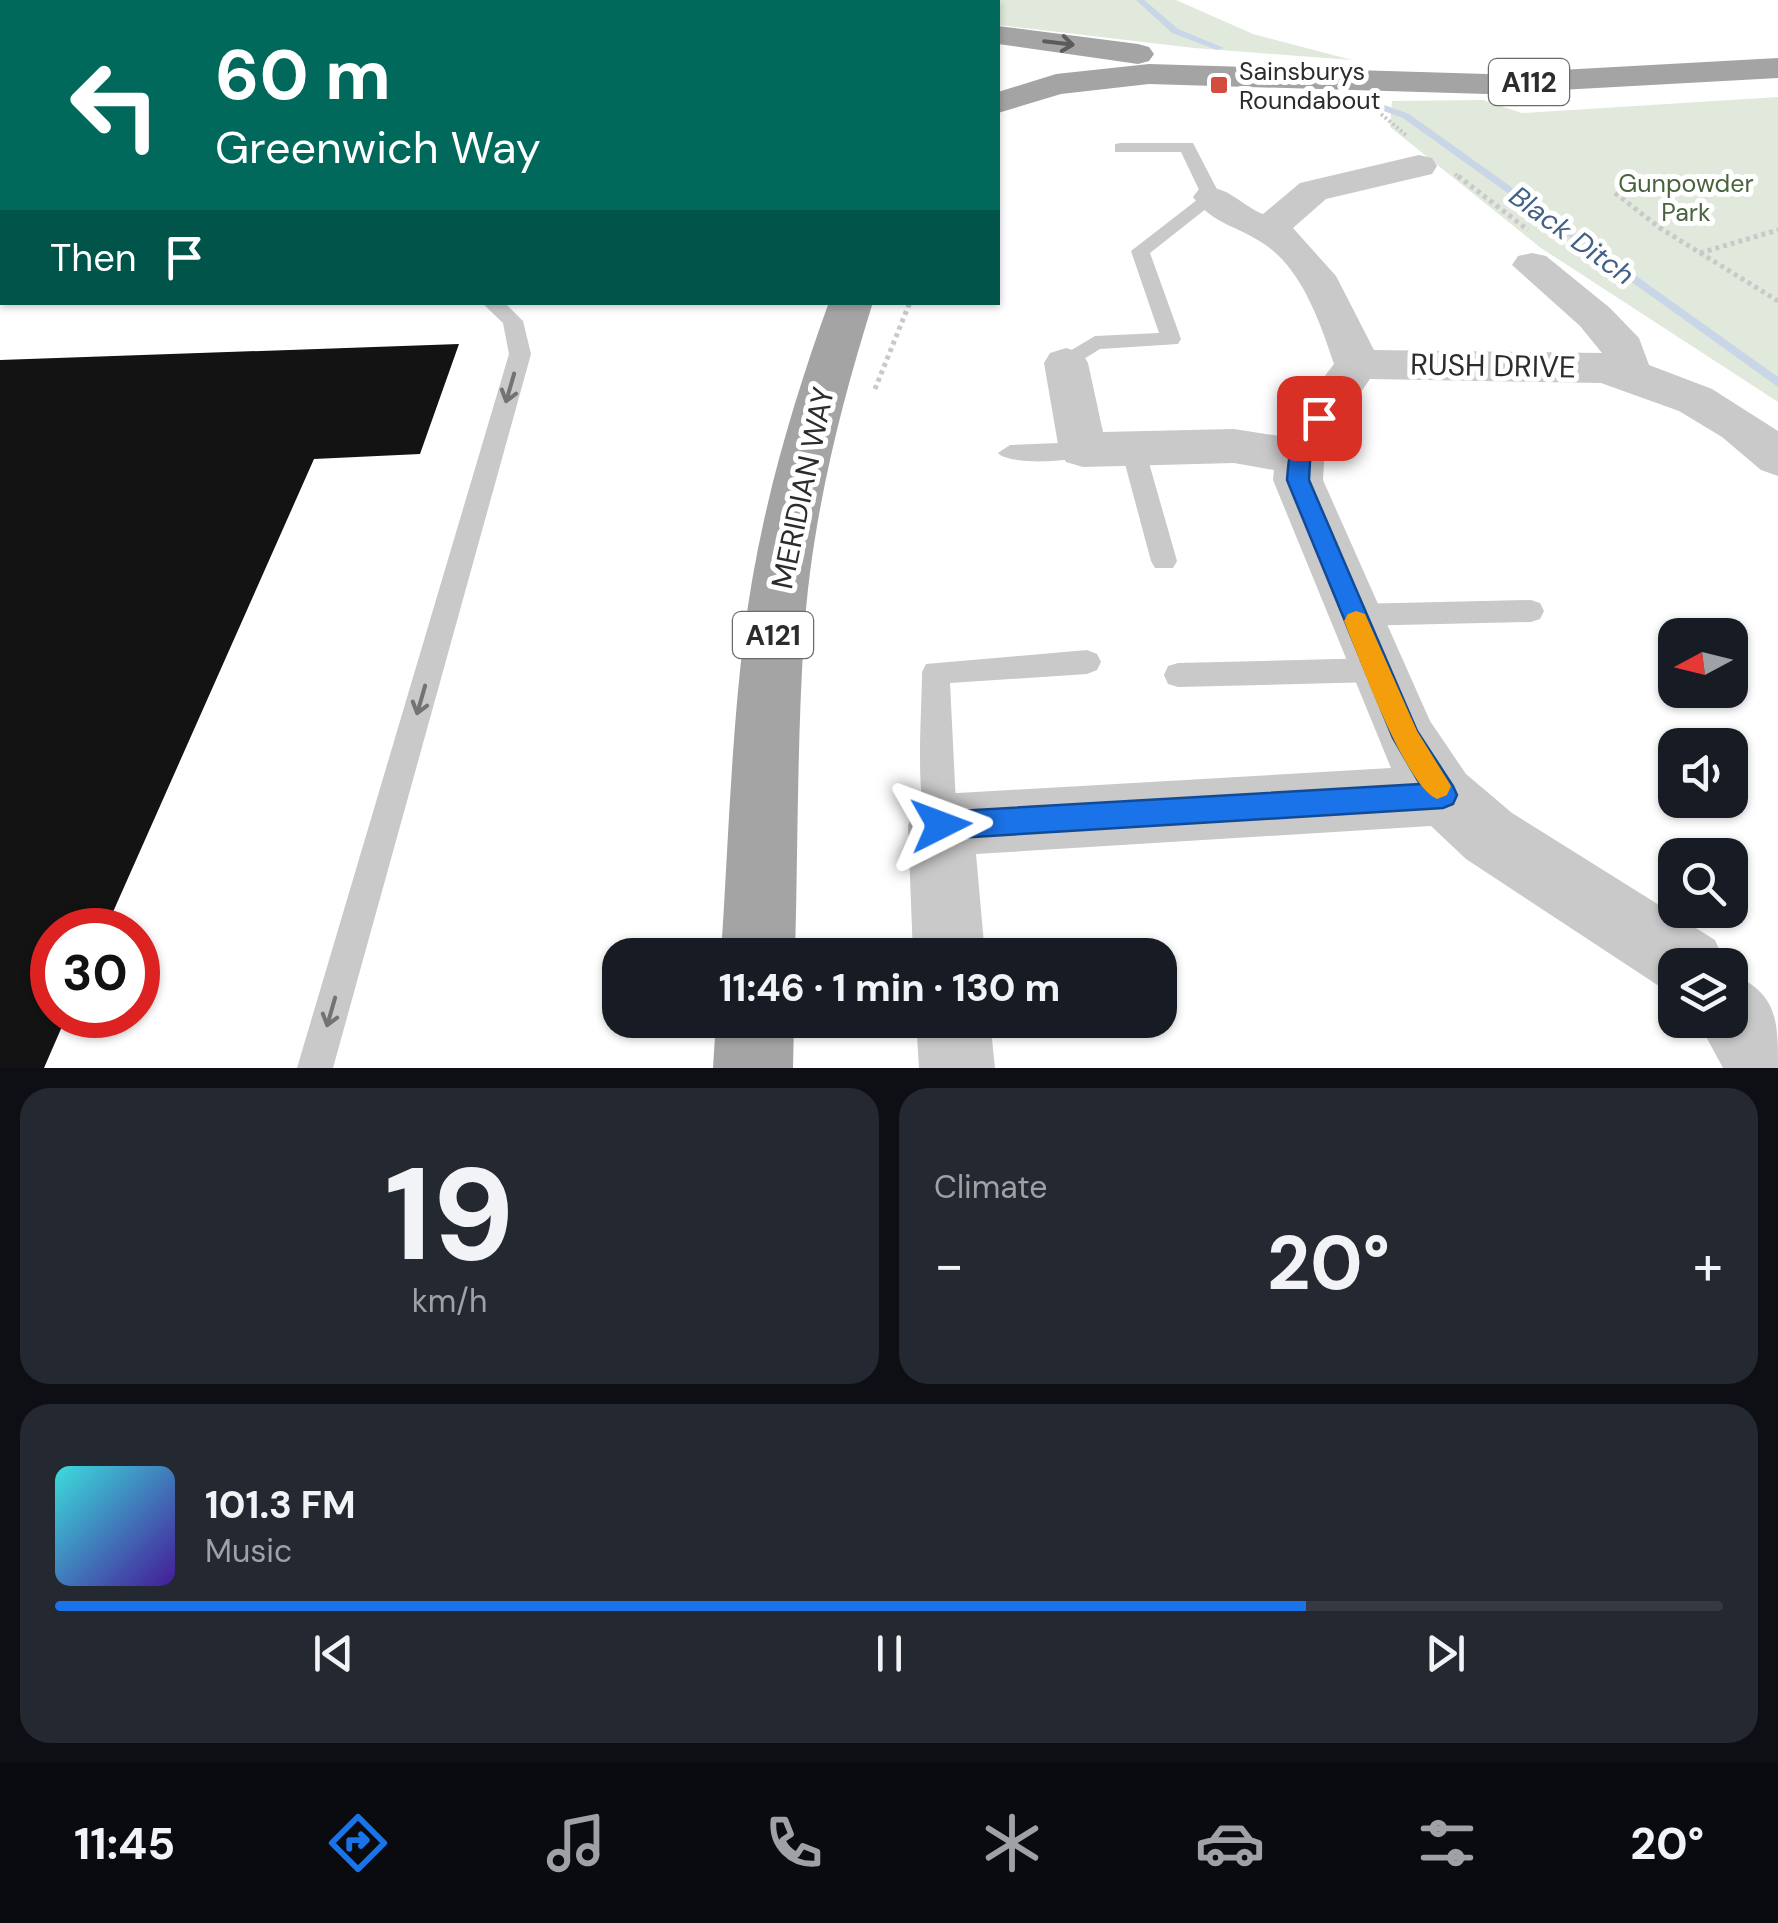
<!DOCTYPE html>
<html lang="en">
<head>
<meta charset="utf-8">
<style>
  body { margin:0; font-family:"DM Sans",sans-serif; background:#242831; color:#f1f3f6; height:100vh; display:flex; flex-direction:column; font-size:38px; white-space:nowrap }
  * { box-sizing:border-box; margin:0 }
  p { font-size:32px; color:#9ea1a6 }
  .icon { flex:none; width:55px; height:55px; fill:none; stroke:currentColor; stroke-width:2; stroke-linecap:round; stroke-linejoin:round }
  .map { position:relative; height:1068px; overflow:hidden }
  .sheet { display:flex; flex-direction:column; gap:20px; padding:20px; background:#0d0f14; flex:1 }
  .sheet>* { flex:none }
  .banner { position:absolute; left:0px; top:0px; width:1000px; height:305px; box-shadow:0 2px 8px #0004; background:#00695c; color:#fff; overflow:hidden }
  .needle { width:65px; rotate:263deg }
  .controls { position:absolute; left:1658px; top:618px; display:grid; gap:20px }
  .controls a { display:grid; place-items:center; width:90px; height:90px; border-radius:20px; background:#171b24; box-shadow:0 2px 8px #0004; font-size:50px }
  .speed { position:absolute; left:30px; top:908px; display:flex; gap:20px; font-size:50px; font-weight:700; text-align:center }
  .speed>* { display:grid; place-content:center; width:130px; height:130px; border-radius:50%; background:#171b24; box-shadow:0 2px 8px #0004; line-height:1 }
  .speed .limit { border:15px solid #d22; background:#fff; color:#111 }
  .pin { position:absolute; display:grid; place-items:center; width:85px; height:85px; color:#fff; margin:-42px; border-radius:20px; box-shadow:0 5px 15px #0006 }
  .me { position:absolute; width:110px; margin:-55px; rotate:87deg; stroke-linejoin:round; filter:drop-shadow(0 0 8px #0008) }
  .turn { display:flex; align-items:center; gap:35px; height:210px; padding:0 50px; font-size:45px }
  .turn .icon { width:130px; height:130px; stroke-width:2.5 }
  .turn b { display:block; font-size:70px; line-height:85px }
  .then { display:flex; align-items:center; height:95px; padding:0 50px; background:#0003; gap:20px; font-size:38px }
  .big { font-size:75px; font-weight:700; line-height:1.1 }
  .sheet .card { flex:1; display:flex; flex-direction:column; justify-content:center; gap:15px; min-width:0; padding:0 35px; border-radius:30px; background:#242831 }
  .sheet .dial { align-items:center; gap:0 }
  .dial b { font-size:130px; line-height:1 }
  .song { display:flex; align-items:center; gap:30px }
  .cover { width:120px; height:120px; border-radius:15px; background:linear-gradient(135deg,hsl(180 70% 55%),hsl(260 70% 35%)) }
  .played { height:10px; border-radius:5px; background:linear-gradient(90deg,#1a73e8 75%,#363941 75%) }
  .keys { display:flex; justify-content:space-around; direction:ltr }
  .heat { display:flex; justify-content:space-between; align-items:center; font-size:55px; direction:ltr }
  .sheet .tiles { flex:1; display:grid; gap:20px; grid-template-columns:1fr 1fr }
  .card:last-child { grid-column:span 2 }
  .trip { position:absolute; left:602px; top:938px; width:575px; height:100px; border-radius:30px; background:#171b24; box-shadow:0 2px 8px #0004; font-weight:700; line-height:100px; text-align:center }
  .dock { display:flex; height:160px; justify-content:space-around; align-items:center; background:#090b0e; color:#9ea1a6 }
  .dock .icon { width:70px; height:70px }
  .dock .on { color:#1a73e8 }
  .dock b { font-size:45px; color:#f1f3f6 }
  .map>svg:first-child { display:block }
  .green { fill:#e0e9db }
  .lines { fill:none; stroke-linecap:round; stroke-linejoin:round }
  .stream { fill:#c9d6e7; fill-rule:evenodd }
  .building { fill:#131313 }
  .path-far1 { stroke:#c9c9c9; stroke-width:4; stroke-dasharray:2.5 2.5; stroke-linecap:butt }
  .path { stroke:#c9c9c9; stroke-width:5; stroke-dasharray:4 4; stroke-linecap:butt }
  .service { fill:#c9c9c9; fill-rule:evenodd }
  .minor { fill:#c9c9c9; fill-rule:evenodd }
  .tertiary { fill:#c9c9c9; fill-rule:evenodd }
  .primary { fill:#a4a4a4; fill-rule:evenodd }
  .oneway { stroke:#5c5c5c }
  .oneway2 { stroke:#737373 }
  .route { fill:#1a73e8; stroke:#114b97; stroke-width:2.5 }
  .slow { fill:#f59e0b }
  .poi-dot { fill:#d34d3f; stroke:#fff; stroke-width:4 }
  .labels { text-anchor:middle; stroke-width:10; stroke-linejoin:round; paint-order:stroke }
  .far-poi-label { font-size:25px; fill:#2c2c2c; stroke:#fff; text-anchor:start }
  .far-park-label { font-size:25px; fill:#49633f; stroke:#fff }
  .shield { fill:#fff; stroke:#6b6b6b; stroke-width:2.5 }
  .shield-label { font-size:28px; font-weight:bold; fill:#2c2c2c }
  .far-water-label { font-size:28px; font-style:italic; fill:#436186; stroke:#fff }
  .street-label { font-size:30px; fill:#2c2c2c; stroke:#fff }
</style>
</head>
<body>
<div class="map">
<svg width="1778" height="1068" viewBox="0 0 1778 1068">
  <rect width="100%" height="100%" fill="#fff"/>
  <g class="green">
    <path d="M209 0H794L208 2Z"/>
    <path d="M921 0H1176L1253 34 1352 60 1194 48 998 25V2Z"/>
    <path d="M1778 97V402L1541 248 1390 127 1392 101 1483 100 1522 113Z"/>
  </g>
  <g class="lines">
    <g class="stream">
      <path d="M1136 0H1144L1178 29 1224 48 1217 50 1172 33Z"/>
      <path d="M1356 97H1362L1409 114 1778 377V387L1403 118 1356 101Z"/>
    </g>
  </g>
  <path class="building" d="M459 344 420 454 314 459 105 930H52V1015H67L44 1068H0V360Z"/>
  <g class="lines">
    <g class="path-far1">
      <path d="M1381 114 1406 135"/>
      <path d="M1455 174 1461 179"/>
    </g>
    <g class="path">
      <path d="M1458 176 1528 230"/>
      <path d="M1615 193 1660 228 1778 301"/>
      <path d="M1700 253 1778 230"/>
      <path d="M875 389 910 302"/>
    </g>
    <g class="service">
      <path d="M1121 143H1193L1221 197 1150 253 1181 339 1178 344 1100 349 1066 370 1058 368 1055 363 1058 358 1095 336 1159 333 1131 251 1202 196 1181 152H1115V144Z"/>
      <rect x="0" y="287" width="2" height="12"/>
      <path d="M481 302H504L523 321 531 354 333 1068H297L509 354 503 323Z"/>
      <path d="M1133 441 1145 449 1177 561 1173 568H1155L1151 561 1121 449Z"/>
      <path d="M1083 442 1095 450C1084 463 1009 466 998 453L1010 445Z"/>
      <path d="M1531 600 1540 603 1544 611 1540 619 1531 622 1354 626 1345 623 1341 615 1345 607 1354 604Z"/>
      <path d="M1087 650 1097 654 1101 662 1097 670 1087 674 950 683 957 825 952 836 941 840 930 836C914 798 922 715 922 672L926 664Z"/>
      <path d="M1376 658 1386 662 1390 670 1386 678 1376 682 1178 687 1168 684 1164 675 1168 666 1178 663Z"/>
    </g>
    <g class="minor">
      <path d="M1419 155 1432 158 1437 166 1432 174 1326 199 1293 228 1336 276 1374 350 1602 353 1580 326 1512 265 1518 256 1532 253 1546 256 1610 308 1639 338 1649 365 1712 389 1778 431V476L1761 470 1722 437 1679 411 1601 383 1370 379 1325 444 1323 480 1430 721 1466 774 1512 813 1715 940 1726 965H1675V995L1665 990 1466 859 1431 826 976 854 985 955H913L908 825 918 803 941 794 1391 768 1273 480 1274 470 1234 463 1083 467 1066 462 1059 450 1044 363 1050 353 1066 348 1082 353 1088 363 1103 432 1234 429 1279 436 1334 364C1320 322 1302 269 1264 244 1238 226 1212 224 1193 197L1199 189C1225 182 1239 204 1263 214L1300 183Z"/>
      <path d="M1730 973C1778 993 1778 1020 1778 1068H1723L1697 1020H1730Z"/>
      <path d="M916 1020H990L995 1068H919Z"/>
    </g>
    <rect class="tertiary" x="0" y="140" width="2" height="22"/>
    <g class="primary">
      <path d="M878 0H909L910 2H880Z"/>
      <path d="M998 26 1138 44 1149 47 1154 54 1149 61 1138 64 998 44Z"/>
      <path d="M1778 58V78L1487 94 1149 84 1061 94 998 113V92L1056 74 1149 64 1487 74Z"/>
      <path d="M829 302H873C839 411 811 523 804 636 797 742 798 849 795 955H721C728 849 731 741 744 635 758 521 790 410 829 302Z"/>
      <path d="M716 1020H794L793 1068H713Z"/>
    </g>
  </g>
  <defs><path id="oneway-shaft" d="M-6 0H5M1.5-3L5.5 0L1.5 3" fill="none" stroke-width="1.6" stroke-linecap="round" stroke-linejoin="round" transform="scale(2.5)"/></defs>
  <use class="oneway" href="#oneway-shaft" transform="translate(1059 43) rotate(7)"/>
  <g class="oneway2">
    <use href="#oneway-shaft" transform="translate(510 388) rotate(106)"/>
    <use href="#oneway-shaft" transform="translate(421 700) rotate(106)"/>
    <use href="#oneway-shaft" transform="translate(331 1012) rotate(106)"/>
  </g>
  <path class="route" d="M1319 411 1329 418 1311 443 1309 480 1417 731 1453 786 1457 795 1453 804 1443 808 941 839 931 835 927 825 931 816 941 812 1420 784 1393 738 1287 480C1289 453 1291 422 1319 411Z"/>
  <path class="slow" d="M1356 611 1365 614 1417 731 1451 786 1447 795 1437 799C1405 786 1359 657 1344 621L1348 614Z"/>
  <rect class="poi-dot" x="1209" y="75" width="20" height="20" rx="5"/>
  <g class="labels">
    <g class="far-poi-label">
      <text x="1239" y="80">Sainsburys<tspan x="1239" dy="29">Roundabout</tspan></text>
    </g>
    <g class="far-park-label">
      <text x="1686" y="192">Gunpowder<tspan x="1686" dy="29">Park</tspan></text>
    </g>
    <g class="shield">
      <rect x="1489" y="59" width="80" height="46" rx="8"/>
      <rect x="733" y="612" width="80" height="46" rx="8"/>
    </g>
    <g class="shield-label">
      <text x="1529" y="92">A112</text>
      <text x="773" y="645">A121</text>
    </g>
    <g class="far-water-label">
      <text transform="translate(1572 235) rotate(36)" y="10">Black Ditch</text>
    </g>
    <g class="street-label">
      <text transform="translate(1493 366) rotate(1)" y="10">RUSH DRIVE</text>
      <text transform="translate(803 488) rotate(-78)" y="10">MERIDIAN WAY</text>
    </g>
  </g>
</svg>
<div class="controls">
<a><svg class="needle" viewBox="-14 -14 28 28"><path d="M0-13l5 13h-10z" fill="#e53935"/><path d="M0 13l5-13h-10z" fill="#9ea1a6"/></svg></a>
<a><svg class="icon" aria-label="sound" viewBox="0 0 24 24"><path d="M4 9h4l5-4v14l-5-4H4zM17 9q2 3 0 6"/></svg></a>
<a><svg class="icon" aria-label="search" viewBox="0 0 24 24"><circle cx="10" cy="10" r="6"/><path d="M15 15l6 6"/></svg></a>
<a><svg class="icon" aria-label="layers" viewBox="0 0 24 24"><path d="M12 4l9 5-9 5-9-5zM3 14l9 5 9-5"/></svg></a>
</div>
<div class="speed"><div class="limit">30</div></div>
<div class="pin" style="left:1319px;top:418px;background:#d93025"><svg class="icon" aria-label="arrive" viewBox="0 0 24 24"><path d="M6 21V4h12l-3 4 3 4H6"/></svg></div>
<svg class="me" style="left:941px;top:825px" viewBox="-20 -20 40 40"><path d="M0-17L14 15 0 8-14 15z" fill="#1a73e8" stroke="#fff" stroke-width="4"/></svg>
<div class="trip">11:46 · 1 min · 130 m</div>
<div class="banner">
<div class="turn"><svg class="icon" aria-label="left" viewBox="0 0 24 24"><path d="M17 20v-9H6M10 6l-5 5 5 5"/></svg><div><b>60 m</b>Greenwich Way</div></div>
<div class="then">Then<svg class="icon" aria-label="arrive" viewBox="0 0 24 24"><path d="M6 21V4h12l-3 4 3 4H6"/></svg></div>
</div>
</div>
<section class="sheet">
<div class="tiles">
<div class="card dial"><b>19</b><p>km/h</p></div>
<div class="card"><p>Climate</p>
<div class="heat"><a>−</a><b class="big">20°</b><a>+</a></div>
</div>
<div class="card">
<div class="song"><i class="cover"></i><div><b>101.3 FM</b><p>Music</p></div></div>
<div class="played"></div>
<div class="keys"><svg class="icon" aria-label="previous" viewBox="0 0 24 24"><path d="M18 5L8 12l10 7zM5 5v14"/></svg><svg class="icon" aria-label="pause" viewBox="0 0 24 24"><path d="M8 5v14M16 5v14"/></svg><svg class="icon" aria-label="next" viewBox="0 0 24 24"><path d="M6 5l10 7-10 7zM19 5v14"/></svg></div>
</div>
</div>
</section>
<nav class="dock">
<b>11:45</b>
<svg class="icon on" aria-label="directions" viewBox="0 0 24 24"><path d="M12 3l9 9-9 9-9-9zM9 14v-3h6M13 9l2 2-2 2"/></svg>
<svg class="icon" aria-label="music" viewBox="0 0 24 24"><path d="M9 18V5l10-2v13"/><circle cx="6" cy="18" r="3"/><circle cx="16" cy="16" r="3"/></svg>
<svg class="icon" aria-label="phone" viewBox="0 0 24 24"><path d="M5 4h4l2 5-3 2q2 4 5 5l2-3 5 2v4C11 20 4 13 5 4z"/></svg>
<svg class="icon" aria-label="climate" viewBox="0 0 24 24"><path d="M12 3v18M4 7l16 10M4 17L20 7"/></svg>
<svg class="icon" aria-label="car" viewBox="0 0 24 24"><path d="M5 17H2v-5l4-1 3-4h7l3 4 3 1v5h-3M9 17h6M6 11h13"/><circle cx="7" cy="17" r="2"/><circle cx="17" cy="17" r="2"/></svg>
<svg class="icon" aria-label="filters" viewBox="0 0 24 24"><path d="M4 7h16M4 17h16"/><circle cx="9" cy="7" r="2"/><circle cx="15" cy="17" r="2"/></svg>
<b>20°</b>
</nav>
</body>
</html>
